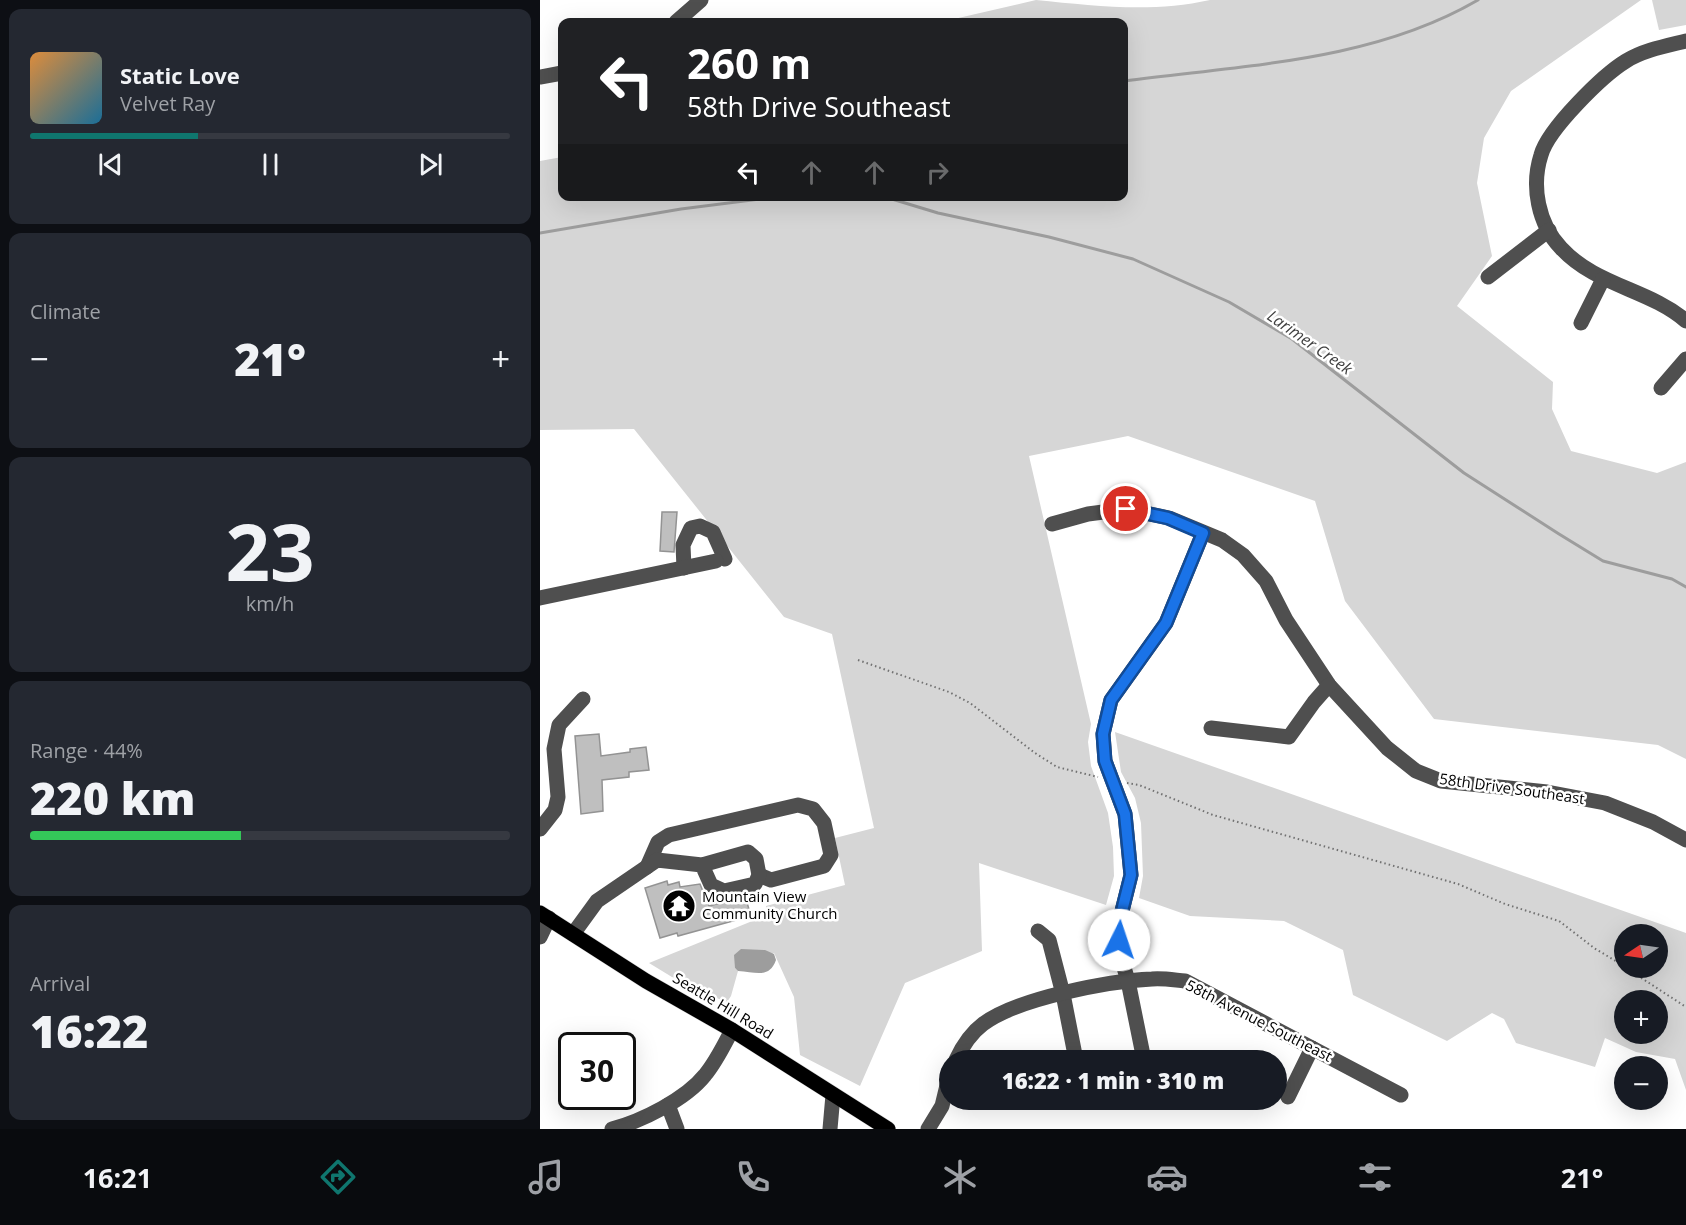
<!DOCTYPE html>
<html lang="en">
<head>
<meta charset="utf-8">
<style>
  body { margin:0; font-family:"Open Sans",sans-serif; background:#242831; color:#f1f3f6; height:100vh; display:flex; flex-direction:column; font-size:22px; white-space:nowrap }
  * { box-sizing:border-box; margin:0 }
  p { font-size:20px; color:#9ea1a6 }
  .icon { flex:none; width:33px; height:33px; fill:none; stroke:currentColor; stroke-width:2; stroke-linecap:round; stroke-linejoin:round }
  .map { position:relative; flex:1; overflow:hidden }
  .side { display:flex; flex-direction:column; gap:9px; padding:9px; background:#0d0f14; width:540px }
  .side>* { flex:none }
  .banner { position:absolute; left:18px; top:18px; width:570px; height:183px; border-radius:12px; box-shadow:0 6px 24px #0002; background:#202124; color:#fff; overflow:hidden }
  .needle { width:39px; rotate:257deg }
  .tools { position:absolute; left:1074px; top:924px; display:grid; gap:12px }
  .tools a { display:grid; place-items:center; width:54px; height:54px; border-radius:50%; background:#171b24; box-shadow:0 6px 24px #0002; font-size:30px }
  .speed { position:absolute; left:18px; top:1032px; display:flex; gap:12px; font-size:30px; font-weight:700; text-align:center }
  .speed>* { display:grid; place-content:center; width:78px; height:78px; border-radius:50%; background:#171b24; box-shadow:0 6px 24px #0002; line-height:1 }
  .speed .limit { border:3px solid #111; border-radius:9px; background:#fff; color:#111 }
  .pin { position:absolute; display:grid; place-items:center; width:51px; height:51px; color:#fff; margin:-26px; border:3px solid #fff; border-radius:50%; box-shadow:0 2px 6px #0007 }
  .me { position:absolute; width:66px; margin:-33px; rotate:4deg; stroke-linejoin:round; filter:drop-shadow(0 0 4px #0008) }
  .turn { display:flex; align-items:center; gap:21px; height:126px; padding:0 30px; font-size:27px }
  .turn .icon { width:78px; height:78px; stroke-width:2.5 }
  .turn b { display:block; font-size:42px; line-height:51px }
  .lanes { display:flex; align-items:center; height:57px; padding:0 30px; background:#0003; justify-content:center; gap:30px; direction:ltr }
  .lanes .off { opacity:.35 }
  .big { font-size:45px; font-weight:800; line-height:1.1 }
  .side .widget { flex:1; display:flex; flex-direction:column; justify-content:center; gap:9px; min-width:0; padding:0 21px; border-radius:12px; background:#242831 }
  .side .dial { align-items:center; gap:0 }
  .dial b { font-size:78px; line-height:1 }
  .song { display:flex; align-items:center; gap:18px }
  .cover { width:72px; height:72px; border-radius:9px; background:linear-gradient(135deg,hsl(30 70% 55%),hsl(200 70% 35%)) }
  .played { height:6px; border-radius:3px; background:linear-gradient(90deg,#0f766e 35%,#363941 35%) }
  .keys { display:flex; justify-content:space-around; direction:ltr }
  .heat { display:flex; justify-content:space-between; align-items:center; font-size:33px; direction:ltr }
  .charge { height:9px; border-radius:4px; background:linear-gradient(90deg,#34c759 44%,#363941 0) }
  .trip { position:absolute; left:399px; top:1050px; width:348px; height:60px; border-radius:30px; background:#171b24; box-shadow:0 6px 24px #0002; font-weight:800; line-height:60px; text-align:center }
  .tab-bar { display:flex; height:96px; justify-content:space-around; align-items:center; background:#090b0e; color:#9ea1a6 }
  .tab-bar .icon { width:42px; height:42px }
  .tab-bar .on { color:#0f766e }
  .tab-bar b { font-size:27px; color:#f1f3f6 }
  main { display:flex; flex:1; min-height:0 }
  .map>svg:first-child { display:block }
  .green { fill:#d6d6d6; fill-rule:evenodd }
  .water { fill:#9d9d9d }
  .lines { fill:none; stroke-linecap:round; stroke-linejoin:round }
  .stream { stroke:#9d9d9d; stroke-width:3 }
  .building { fill:#bfbfbf; stroke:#939393; stroke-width:1.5 }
  .major-casing { stroke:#dbdbdb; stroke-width:16 }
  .path { stroke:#717171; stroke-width:2; stroke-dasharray:1.5 3; stroke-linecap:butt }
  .minor { stroke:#4f4f4f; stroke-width:15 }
  .major { stroke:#000; stroke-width:15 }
  .route-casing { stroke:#114b97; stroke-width:15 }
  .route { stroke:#1a73e8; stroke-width:10 }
  .labels { text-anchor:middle; stroke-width:5; stroke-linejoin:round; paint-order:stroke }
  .street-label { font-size:15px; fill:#000; stroke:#fff }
  .poi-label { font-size:15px; fill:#000; stroke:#fff; text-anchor:start }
  .water-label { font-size:16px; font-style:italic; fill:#3e3e3e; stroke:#fff }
</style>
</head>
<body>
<main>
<section class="side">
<div class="widget">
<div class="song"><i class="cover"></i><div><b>Static Love</b><p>Velvet Ray</p></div></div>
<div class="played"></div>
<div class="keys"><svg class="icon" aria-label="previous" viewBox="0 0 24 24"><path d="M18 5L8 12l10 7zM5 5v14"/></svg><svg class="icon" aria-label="pause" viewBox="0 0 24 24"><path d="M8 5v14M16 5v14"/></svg><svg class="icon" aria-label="next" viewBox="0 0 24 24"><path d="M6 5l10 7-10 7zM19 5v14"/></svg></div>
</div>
<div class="widget"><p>Climate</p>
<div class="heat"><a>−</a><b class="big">21°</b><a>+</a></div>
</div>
<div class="widget dial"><b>23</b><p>km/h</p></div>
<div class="widget"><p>Range · 44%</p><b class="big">220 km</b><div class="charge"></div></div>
<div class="widget"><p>Arrival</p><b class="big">16:22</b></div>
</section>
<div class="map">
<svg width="1146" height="1129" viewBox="0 0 1146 1129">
  <rect width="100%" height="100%" fill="#fff"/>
  <g class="green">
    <path d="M496 0C556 6 612 13 670 0H1101L971 91 944 138 937 183 952 256 917 306 1013 382 1012 409 1031 451 1117 473 1146 462V759L1118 745 894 719 805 601 775 501 588 436 489 456 551 724 548 742 551 766 568 813 573 847 574 876 566 905 439 863 442 951 365 983 320 1086 260 1055 254 997 234 953 195 968 198 971 191 996 187 1002 150 988 109 963 227 915 226 906 305 885 295 838 334 828 292 634 244 617 94 429 0 430V161L22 157V196H584V22H401Z"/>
    <path d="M1112 0H1146V25L1119 30Z"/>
    <path d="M575 732 1146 933V1090L1135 1059 1096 1052 1065 1038 1055 1067 976 1043 964 1019 952 1013 907 1041 813 995 803 950 744 921 650 916 599 898 603 876 601 823 595 798 581 772ZM1084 934H1118V968H1084ZM1084 1000H1118V1034H1084Z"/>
  </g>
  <path class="water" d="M201 949 225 950 234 954 236 960C229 979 216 972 198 971L195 968 194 955Z"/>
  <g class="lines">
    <g class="stream">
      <path d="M584 81C703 65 832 62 938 0"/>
      <path d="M342 196 398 213 509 237 593 259 689 302 752 339 924 473 1019 534 1063 561 1132 579 1146 587"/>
      <path d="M0 233 141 209 244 196"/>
    </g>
  </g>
  <g class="building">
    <path d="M122 512H137L134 552 120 551Z"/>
    <path d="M59 734 61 756 90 752V749L106 747 109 770 89 772V777L62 780 63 811 41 814 35 736Z"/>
    <path d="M127 881 128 885 139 882 140 887 160 884 169 906 205 896 211 916 138 936 137 933 120 938 105 888Z"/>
  </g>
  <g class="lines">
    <defs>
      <path id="major" d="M0 913 106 981 192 1030 348 1129"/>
    </defs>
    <use href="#major" class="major-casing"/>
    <g class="path">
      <path d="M318 660 409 692 430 703 495 753 517 767 558 777"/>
      <path d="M587 783 599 785 673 815 918 884 965 904 1019 921 1054 948 1084 966"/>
      <path d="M1086 968 1146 1007"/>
    </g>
    <g class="minor">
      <path d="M136 22 161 0"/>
      <path d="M1146 41C1126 46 1104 50 1086 61 1063 75 1008 129 1001 155 991 186 998 224 1021 248 1056 286 1109 289 1146 321"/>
      <path d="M0 77 22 73"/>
      <path d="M948 277 1009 230"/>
      <path d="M1041 323 1063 279"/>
      <path d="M1121 388 1146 359"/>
      <path d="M512 524 548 514 586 509 629 518 682 540 703 555 726 581 746 620 789 685 847 748 876 771 901 781 1007 792 1065 803 1113 822 1146 840"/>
      <path d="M144 568 143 545 151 528 160 526 173 532 185 559"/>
      <path d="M0 598 176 561"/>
      <path d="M671 728 749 737 774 702 789 685"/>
      <path d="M0 829 15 810 18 797 14 749 19 725 43 699"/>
      <path d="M107 867 118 842 129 835 258 805 273 809 284 823 291 855 284 866 231 880 219 875"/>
      <path d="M498 931 509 940 523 994 536 1060"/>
      <path d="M33 934 57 901 117 860 162 865 208 852 216 859 219 875 215 884 184 891 171 885 162 865"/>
      <path d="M0 937 9 918"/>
      <path d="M416 1060C422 1047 431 1033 443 1024 478 998 569 981 612 979 623 978 634 980 645 981L861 1095"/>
      <path d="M604 1060 588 981 580 954 578 927 591 875 585 814 565 761 563 734 571 700 626 623 663 533"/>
      <path d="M748 1097 772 1048"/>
      <path d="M128 1105 137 1129"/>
      <path d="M72 1129C102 1121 146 1099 165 1075 176 1062 184 1045 192 1030"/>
      <path d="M290 1129 293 1095"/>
      <path d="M388 1129 402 1106 410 1073"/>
    </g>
    <use href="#major" class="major"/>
  </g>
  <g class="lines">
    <defs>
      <path id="route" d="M579 940 578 927 591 875 585 814 565 761 563 734 571 700 626 623 663 533 628 518 586 509"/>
    </defs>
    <use href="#route" class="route-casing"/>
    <use href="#route" class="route"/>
  </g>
  <defs>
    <symbol id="temple-disc" viewBox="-11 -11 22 22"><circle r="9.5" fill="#000" stroke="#fff"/><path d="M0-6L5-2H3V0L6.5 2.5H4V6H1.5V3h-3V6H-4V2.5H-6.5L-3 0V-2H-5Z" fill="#fff"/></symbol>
  </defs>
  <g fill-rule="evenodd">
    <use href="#temple-disc" x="120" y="887" width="38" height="38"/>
  </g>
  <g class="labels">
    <g class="street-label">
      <text transform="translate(972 789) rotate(8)" y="5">58th Drive Southeast</text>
      <text transform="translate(183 1006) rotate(31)" y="5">Seattle Hill Road</text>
      <text transform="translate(719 1021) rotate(27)" y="5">58th Avenue Southeast</text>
    </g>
    <g class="poi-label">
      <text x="162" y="902">Mountain View<tspan x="162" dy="17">Community Church</tspan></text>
    </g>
    <g class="water-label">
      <text transform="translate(770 342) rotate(35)" y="6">Larimer Creek</text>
    </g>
  </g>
</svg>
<div class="tools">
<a><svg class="needle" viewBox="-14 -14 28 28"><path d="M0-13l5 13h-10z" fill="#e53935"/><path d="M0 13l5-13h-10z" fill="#9ea1a6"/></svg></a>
<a>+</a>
<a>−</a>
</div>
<div class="speed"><div class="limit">30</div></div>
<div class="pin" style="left:586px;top:509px;background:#d93025"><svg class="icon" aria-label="arrive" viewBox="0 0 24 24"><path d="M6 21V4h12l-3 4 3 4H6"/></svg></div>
<svg class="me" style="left:579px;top:940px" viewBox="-20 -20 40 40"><circle r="19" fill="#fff"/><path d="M0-13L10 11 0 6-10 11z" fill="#1a73e8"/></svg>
<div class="trip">16:22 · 1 min · 310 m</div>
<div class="banner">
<div class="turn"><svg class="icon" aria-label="left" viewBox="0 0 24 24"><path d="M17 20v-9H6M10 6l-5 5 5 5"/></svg><div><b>260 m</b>58th Drive Southeast</div></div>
<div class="lanes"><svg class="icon" aria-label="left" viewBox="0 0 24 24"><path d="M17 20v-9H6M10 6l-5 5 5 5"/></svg><svg class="icon off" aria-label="ahead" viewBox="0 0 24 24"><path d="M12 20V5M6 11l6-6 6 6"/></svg><svg class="icon off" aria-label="ahead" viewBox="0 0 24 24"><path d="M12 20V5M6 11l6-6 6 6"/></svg><svg class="icon off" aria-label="right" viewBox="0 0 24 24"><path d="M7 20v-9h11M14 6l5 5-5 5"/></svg></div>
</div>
</div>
</main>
<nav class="tab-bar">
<b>16:21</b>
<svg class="icon on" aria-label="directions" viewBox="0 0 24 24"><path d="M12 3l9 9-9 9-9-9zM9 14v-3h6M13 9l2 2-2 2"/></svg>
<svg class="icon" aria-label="music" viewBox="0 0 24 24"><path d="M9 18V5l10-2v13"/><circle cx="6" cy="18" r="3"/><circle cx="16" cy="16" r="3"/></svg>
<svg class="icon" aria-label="phone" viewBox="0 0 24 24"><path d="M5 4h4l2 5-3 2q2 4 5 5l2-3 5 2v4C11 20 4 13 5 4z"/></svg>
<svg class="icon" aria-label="climate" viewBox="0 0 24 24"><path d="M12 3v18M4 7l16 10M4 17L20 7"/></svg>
<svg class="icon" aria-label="car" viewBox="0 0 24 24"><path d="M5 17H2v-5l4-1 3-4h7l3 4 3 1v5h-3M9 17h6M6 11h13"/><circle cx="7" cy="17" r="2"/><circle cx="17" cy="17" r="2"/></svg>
<svg class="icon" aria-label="filters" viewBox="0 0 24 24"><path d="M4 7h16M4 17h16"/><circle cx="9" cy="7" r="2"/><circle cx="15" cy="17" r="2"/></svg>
<b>21°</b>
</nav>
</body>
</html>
